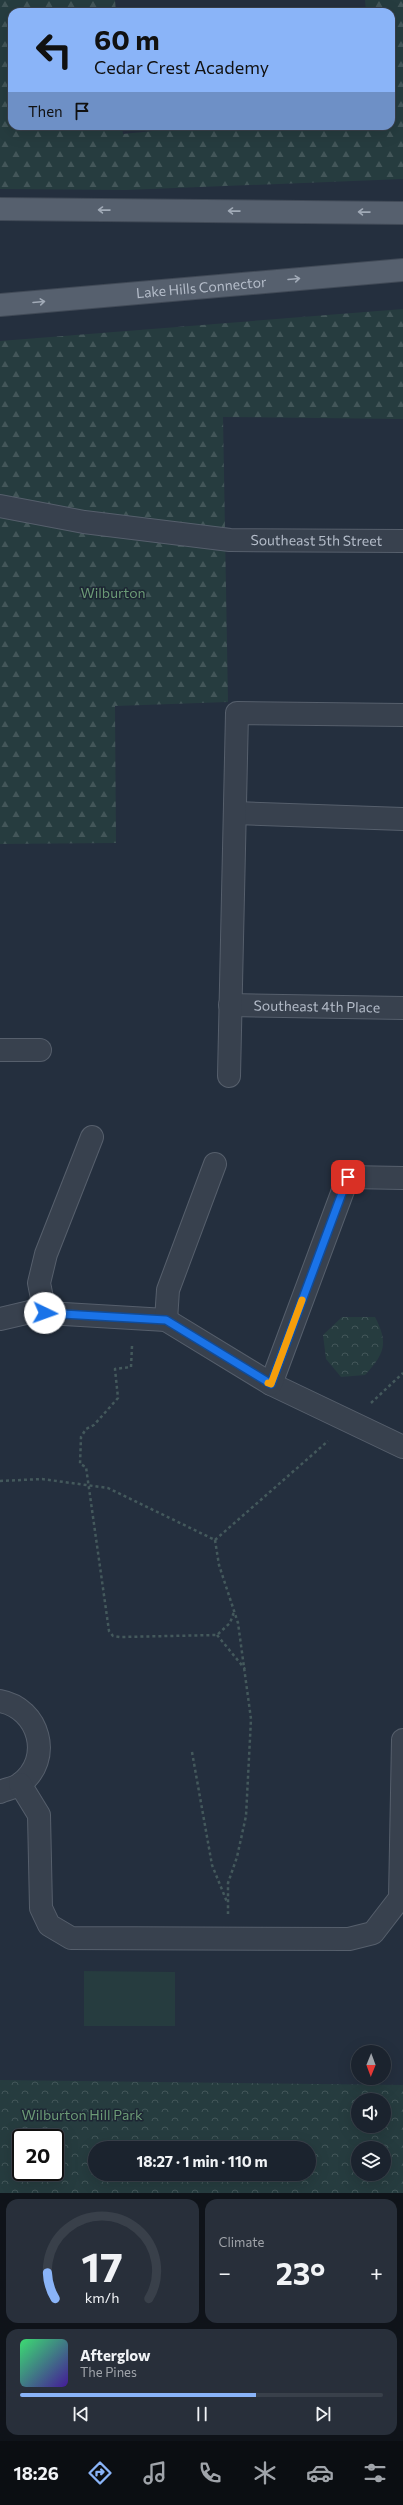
<!DOCTYPE html>
<html lang="en">
<head>
<meta charset="utf-8">
<style>
  body { margin:0; font-family:Commissioner,sans-serif; background:#282f3a; color:#f1f3f6; height:100vh; display:flex; flex-direction:column; font-size:15px; white-space:nowrap }
  * { box-sizing:border-box; margin:0 }
  p { font-size:13px; color:#a0a4aa }
  .icon { flex:none; width:22px; height:22px; fill:none; stroke:currentColor; stroke-width:2; stroke-linecap:round; stroke-linejoin:round }
  .map { position:relative; height:2193px; overflow:hidden }
  .panel { display:flex; flex-direction:column; gap:6px; padding:6px; background:#0f1319; flex:1 }
  .panel>* { flex:none }
  .top-card { position:absolute; left:8px; top:8px; width:387px; height:122px; border-radius:12px; box-shadow:0 4px 16px #0002,0 0 0 1px #39404a; background:#8ab4f8; color:#111; overflow:hidden }
  .needle { width:26px; rotate:181deg }
  .tools { position:absolute; left:351px; top:2045px; display:grid; gap:8px }
  .tools a { display:grid; place-items:center; width:40px; height:40px; border-radius:50%; background:#1b232e; box-shadow:0 4px 16px #0002,0 0 0 1px #39404a; font-size:20px }
  .speed { position:absolute; left:12px; top:2129px; display:flex; gap:8px; font-size:20px; font-weight:700; text-align:center }
  .speed>* { display:grid; place-content:center; width:52px; height:52px; border-radius:50%; background:#1b232e; box-shadow:0 4px 16px #0002,0 0 0 1px #39404a; line-height:1 }
  .speed .limit { border:2px solid #111; border-radius:6px; background:#fff; color:#111 }
  .pin { position:absolute; display:grid; place-items:center; width:34px; height:34px; color:#fff; margin:-17px; border-radius:8px; box-shadow:0 2px 6px #0006 }
  .me { position:absolute; width:44px; margin:-22px; rotate:93deg; stroke-linejoin:round; filter:drop-shadow(0 0 3px #0008) }
  .turn { display:flex; align-items:center; gap:14px; height:84px; padding:0 20px; font-size:18px }
  .turn .icon { width:52px; height:52px; stroke-width:2.5 }
  .turn b { display:block; font-size:28px; line-height:34px }
  .then { display:flex; align-items:center; height:38px; padding:0 20px; background:#0003; gap:8px; font-size:15px }
  .big { font-size:30px; font-weight:700; line-height:1.1 }
  .panel .widget { flex:1; display:flex; flex-direction:column; justify-content:center; gap:6px; min-width:0; padding:0 14px; border-radius:12px; background:#282f3a }
  .panel .dial { align-items:center; gap:0 }
  .dial svg { height:104px; overflow:visible; fill:none; stroke:#39404a; stroke-width:7; stroke-linecap:round; text-anchor:middle }
  .dial text { fill:#f1f3f6; stroke:none }
  .song { display:flex; align-items:center; gap:12px }
  .cover { width:48px; height:48px; border-radius:6px; background:linear-gradient(135deg,hsl(140 70% 55%),hsl(260 70% 35%)) }
  .played { height:4px; border-radius:2px; background:linear-gradient(90deg,#8ab4f8 65%,#39404a 65%) }
  .keys { display:flex; justify-content:space-around; direction:ltr }
  .heat { display:flex; justify-content:space-between; align-items:center; font-size:22px; direction:ltr }
  .panel .tiles { flex:1; display:grid; gap:6px; grid-template-columns:1fr 1fr }
  .widget:last-child { grid-column:span 2 }
  .trip { position:absolute; left:88px; top:2141px; width:228px; height:40px; border-radius:20px; background:#1b232e; box-shadow:0 4px 16px #0002,0 0 0 1px #39404a; font-weight:700; line-height:40px; text-align:center }
  .tab-bar { display:flex; height:64px; justify-content:space-around; align-items:center; background:#0b0e12; color:#a0a4aa }
  .tab-bar .icon { width:28px; height:28px }
  .tab-bar .current { color:#8ab4f8 }
  .tab-bar b { font-size:18px; color:#f1f3f6 }
  .map>svg:first-child { display:block }
  .forest { fill:url(#forest-firs) }
  .park { fill:url(#park-crowns); fill-rule:evenodd }
  .pitch { fill:#263c3f }
  .lines { fill:none; stroke-linecap:round; stroke-linejoin:round }
  .minor-casing { stroke:#565f6c; stroke-width:24 }
  .major-casing { stroke:#414a57; stroke-width:24 }
  .path { stroke:#44595c; stroke-width:2.5; stroke-dasharray:3 3; stroke-linecap:butt }
  .minor { stroke:#38414e; stroke-width:22 }
  .major { stroke:#56606e; stroke-width:22 }
  .oneway { stroke:#a1aab7 }
  .route-casing { stroke:#114b97; stroke-width:10 }
  .route { stroke:#1a73e8; stroke-width:7 }
  .slow { stroke:#f59e0b; stroke-width:7 }
  .labels { text-anchor:middle; stroke-width:3; stroke-linejoin:round; paint-order:stroke }
  .street-label { font-size:14px; fill:#b4bcc9; stroke:#1d2633 }
  .park-label { font-size:14px; fill:#6b9a76; stroke:#1d2633 }
</style>
</head>
<body>
<div class="map">
<svg width="403" height="2193" viewBox="0 0 403 2193">
  <defs>
    <pattern id="forest-firs" width="22" height="20" patternUnits="userSpaceOnUse"><rect width="22" height="20" fill="#263c3f"/><path d="M5 1l3.5 6h-7zM16 11l3.5 6h-7z" fill="#435659"/></pattern>
    <pattern id="park-crowns" width="20" height="18" patternUnits="userSpaceOnUse"><rect width="20" height="18" fill="#263c3f"/><path d="M2 6a3 3 0 1 1 6 0M12 15a3 3 0 1 1 6 0" fill="none" stroke="#435659"/></pattern>
  </defs>
  <rect width="100%" height="100%" fill="#242f3e"/>
  <g class="forest">
    <path d="M0 0H115L116 12H12V126H122L123 134 202 126H391V12H366L365 0H403V179L126 190 0 189Z"/>
    <path d="M403 309V419L223 417 228 702 115 706 116 843 0 844V341Z"/>
  </g>
  <g class="park">
    <path d="M342 1317H375C389 1344 384 1354 365 1375L341 1377 326 1359 323 1335Z"/>
    <path d="M0 2080 403 2085V2193H0ZM358 2100H384V2126H358ZM21 2138H55V2172H21ZM95 2148H309V2174H95ZM358 2148H384V2174H358Z"/>
  </g>
  <path class="pitch" d="M84 1971 175 1972V2026H84Z"/>
  <g class="lines">
    <defs>
      <g id="minor">
        <path id="s1" d="M0 506 84 522 230 540 403 541"/>
        <path d="M236 813 403 819"/>
        <path id="s2" d="M230 1005 403 1008"/>
        <path d="M0 1050H40"/>
        <path d="M229 1076 237 713 403 715"/>
        <path d="M45 1313 39 1283 46 1254 92 1137"/>
        <path d="M0 1319 30 1312 166 1320 271 1384 403 1447"/>
        <path d="M166 1320 168 1290 215 1164"/>
        <path d="M271 1384 348 1177 403 1178"/>
        <path d="M0 1701C39 1708 54 1759 20 1784 15 1788 6 1789 0 1792"/>
        <path d="M20 1784 39 1815 41 1908 49 1925 71 1938 349 1939 373 1933 400 1898 403 1740"/>
      </g>
      <g id="major">
        <path d="M0 209 403 213"/>
        <path id="s3" d="M0 305 403 270"/>
      </g>
    </defs>
    <use href="#minor" class="minor-casing"/>
    <use href="#major" class="major-casing"/>
    <g class="path">
      <path d="M132 1346 131 1367 115 1369 118 1398 94 1425 86 1429 81 1437 80 1464 86 1467 109 1631 113 1636 120 1637 217 1635 230 1623 234 1612"/>
      <path d="M371 1403 403 1373"/>
      <path d="M0 1481 42 1479 108 1488 215 1540"/>
      <path d="M215 1540 219 1565 238 1623 251 1719 246 1816 237 1857 228 1883V1914"/>
      <path d="M215 1540 328 1441"/>
      <path d="M217 1635 245 1669"/>
      <path d="M192 1752 212 1865 227 1902"/>
    </g>
    <use href="#minor" class="minor"/>
    <use href="#major" class="major"/>
  </g>
  <defs><path id="oneway-shaft" d="M-6 0H5M1.5-3L5.5 0L1.5 3" fill="none" stroke-width="1.6" stroke-linecap="round" stroke-linejoin="round"/></defs>
  <g class="oneway">
    <use href="#oneway-shaft" transform="translate(104 210) rotate(-179)"/>
    <use href="#oneway-shaft" transform="translate(234 211) rotate(-179)"/>
    <use href="#oneway-shaft" transform="translate(364 212) rotate(-179)"/>
    <use href="#oneway-shaft" transform="translate(294 279) rotate(-5)"/>
    <use href="#oneway-shaft" transform="translate(39 302) rotate(-5)"/>
  </g>
  <g class="lines">
    <defs>
      <path id="route" d="M45 1313 166 1320 271 1384 348 1177"/>
    </defs>
    <use href="#route" class="route-casing"/>
    <use href="#route" class="route"/>
    <path class="slow" d="M268 1383 271 1384 302 1300"/>
  </g>
  <g class="labels">
    <g class="street-label">
      <text dy="5" stroke="none"><textPath href="#s3" startOffset="202">Lake Hills Connector</textPath></text>
      <text dy="5" stroke="none"><textPath href="#s1" startOffset="319">Southeast 5th Street</textPath></text>
      <text dy="5" stroke="none"><textPath href="#s2" startOffset="87">Southeast 4th Place</textPath></text>
    </g>
    <g class="park-label">
      <text x="113" y="598">Wilburton</text>
      <text x="82" y="2120">Wilburton Hill Park</text>
    </g>
  </g>
</svg>
<div class="tools">
<a><svg class="needle" viewBox="-14 -14 28 28"><path d="M0-13l5 13h-10z" fill="#e53935"/><path d="M0 13l5-13h-10z" fill="#a0a4aa"/></svg></a>
<a><svg class="icon" aria-label="sound" viewBox="0 0 24 24"><path d="M4 9h4l5-4v14l-5-4H4zM17 9q2 3 0 6"/></svg></a>
<a><svg class="icon" aria-label="layers" viewBox="0 0 24 24"><path d="M12 4l9 5-9 5-9-5zM3 14l9 5 9-5"/></svg></a>
</div>
<div class="speed"><div class="limit">20</div></div>
<div class="pin" style="left:348px;top:1177px;background:#d93025"><svg class="icon" aria-label="arrive" viewBox="0 0 24 24"><path d="M6 21V4h12l-3 4 3 4H6"/></svg></div>
<svg class="me" style="left:45px;top:1313px" viewBox="-20 -20 40 40"><circle r="19" fill="#fff"/><path d="M0-13L10 11 0 6-10 11z" fill="#1a73e8"/></svg>
<div class="trip">18:27 · 1 min · 110 m</div>
<div class="top-card">
<div class="turn"><svg class="icon" aria-label="left" viewBox="0 0 24 24"><path d="M17 20v-9H6M10 6l-5 5 5 5"/></svg><div><b>60 m</b>Cedar Crest Academy</div></div>
<div class="then">Then<svg class="icon" aria-label="arrive" viewBox="0 0 24 24"><path d="M6 21V4h12l-3 4 3 4H6"/></svg></div>
</div>
</div>
<section class="panel">
<div class="tiles">
<div class="widget dial"><svg viewBox="0 0 100 80">
<path d="M14 69A42 42 0 1 1 86 69"/>
<path d="M14 69A42 42 0 0 1 8 49" stroke="#8ab4f8"/>
<text x="50" y="56" font-size="32" font-weight="700">17</text>
<text x="50" y="72" font-size="11">km/h</text>
</svg></div>
<div class="widget"><p>Climate</p>
<div class="heat"><a>−</a><b class="big">23°</b><a>+</a></div>
</div>
<div class="widget">
<div class="song"><i class="cover"></i><div><b>Afterglow</b><p>The Pines</p></div></div>
<div class="played"></div>
<div class="keys"><svg class="icon" aria-label="previous" viewBox="0 0 24 24"><path d="M18 5L8 12l10 7zM5 5v14"/></svg><svg class="icon" aria-label="pause" viewBox="0 0 24 24"><path d="M8 5v14M16 5v14"/></svg><svg class="icon" aria-label="next" viewBox="0 0 24 24"><path d="M6 5l10 7-10 7zM19 5v14"/></svg></div>
</div>
</div>
</section>
<nav class="tab-bar">
<b>18:26</b>
<svg class="icon current" aria-label="directions" viewBox="0 0 24 24"><path d="M12 3l9 9-9 9-9-9zM9 14v-3h6M13 9l2 2-2 2"/></svg>
<svg class="icon" aria-label="music" viewBox="0 0 24 24"><path d="M9 18V5l10-2v13"/><circle cx="6" cy="18" r="3"/><circle cx="16" cy="16" r="3"/></svg>
<svg class="icon" aria-label="phone" viewBox="0 0 24 24"><path d="M5 4h4l2 5-3 2q2 4 5 5l2-3 5 2v4C11 20 4 13 5 4z"/></svg>
<svg class="icon" aria-label="climate" viewBox="0 0 24 24"><path d="M12 3v18M4 7l16 10M4 17L20 7"/></svg>
<svg class="icon" aria-label="car" viewBox="0 0 24 24"><path d="M5 17H2v-5l4-1 3-4h7l3 4 3 1v5h-3M9 17h6M6 11h13"/><circle cx="7" cy="17" r="2"/><circle cx="17" cy="17" r="2"/></svg>
<svg class="icon" aria-label="filters" viewBox="0 0 24 24"><path d="M4 7h16M4 17h16"/><circle cx="9" cy="7" r="2"/><circle cx="15" cy="17" r="2"/></svg>
</nav>
</body>
</html>
